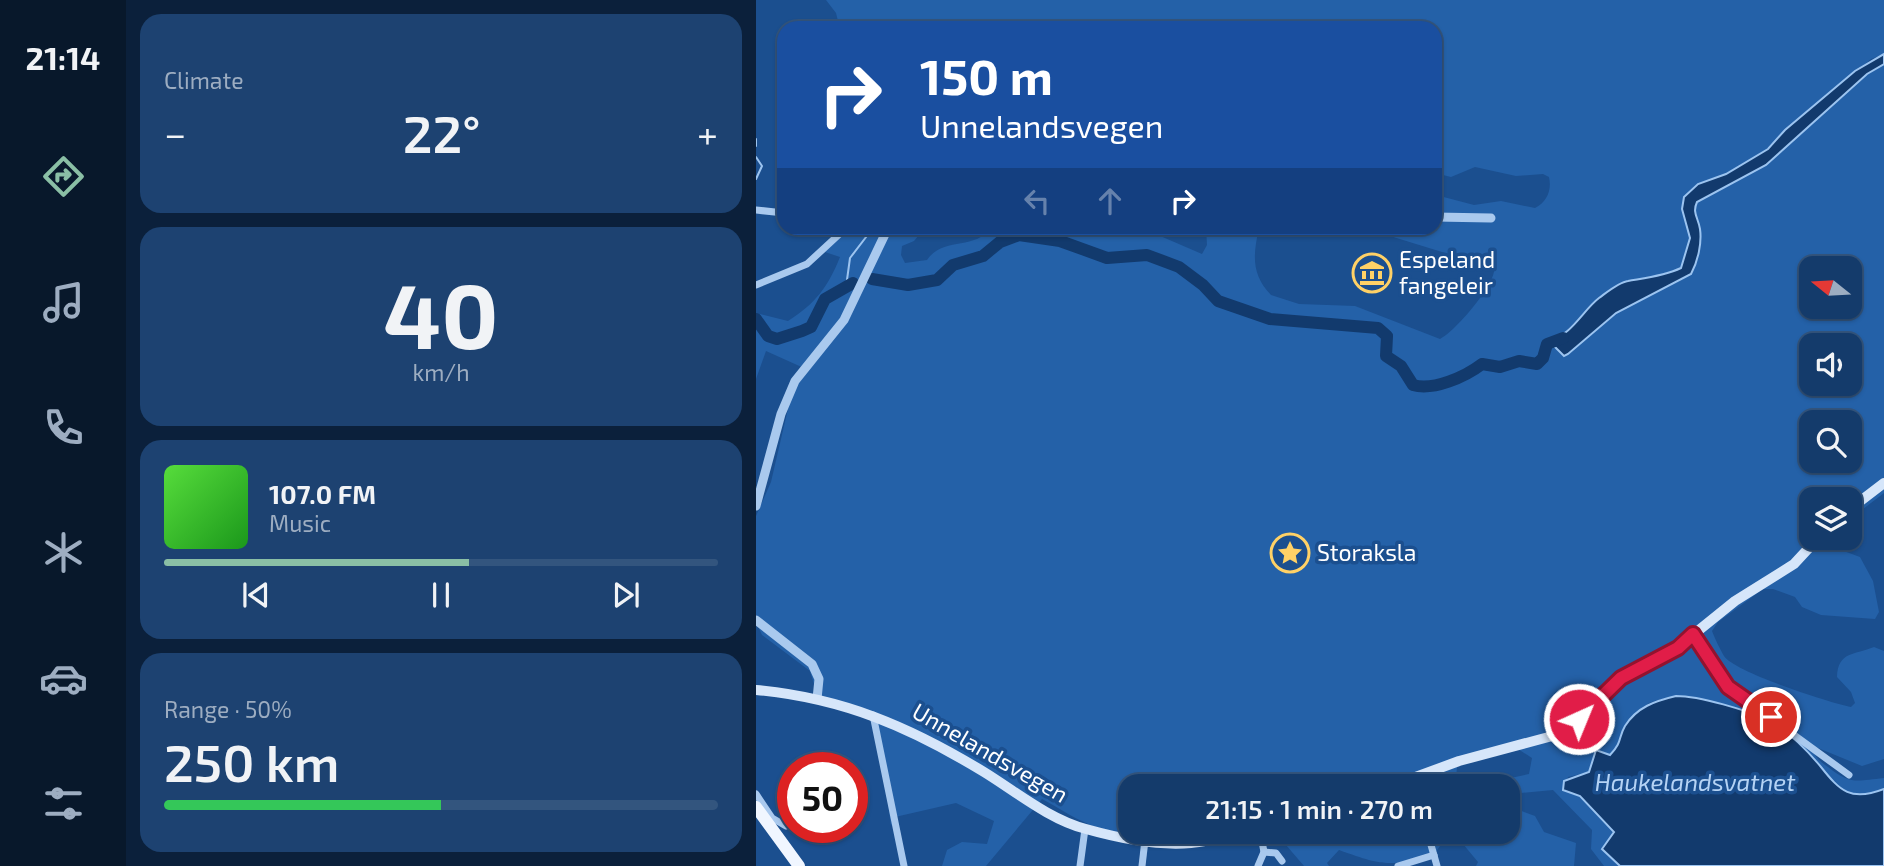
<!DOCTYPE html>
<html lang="en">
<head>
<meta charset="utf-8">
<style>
  body { margin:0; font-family:"Exo 2",sans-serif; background:#1d4271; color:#f1f3f6; height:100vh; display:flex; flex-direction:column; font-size:26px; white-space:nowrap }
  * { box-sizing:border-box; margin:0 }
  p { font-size:23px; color:#9dadc1 }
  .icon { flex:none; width:38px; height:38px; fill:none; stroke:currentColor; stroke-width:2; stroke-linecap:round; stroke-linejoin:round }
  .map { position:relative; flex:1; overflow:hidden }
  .panel { display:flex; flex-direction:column; gap:14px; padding:14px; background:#0b203b; width:630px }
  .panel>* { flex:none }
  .banner { position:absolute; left:21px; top:21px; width:665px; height:214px; border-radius:21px; box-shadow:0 2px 5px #0004,0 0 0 2px #33557e; background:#1a4fa0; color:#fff; overflow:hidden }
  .needle { width:46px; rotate:288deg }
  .fabs { position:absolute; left:1043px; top:256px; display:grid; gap:14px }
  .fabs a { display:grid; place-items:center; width:63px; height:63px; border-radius:14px; background:#143b6b; box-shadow:0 2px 5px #0004,0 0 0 2px #33557e; font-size:35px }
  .speed { position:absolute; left:21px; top:752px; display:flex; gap:14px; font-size:35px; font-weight:700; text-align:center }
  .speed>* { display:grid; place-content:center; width:91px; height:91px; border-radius:50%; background:#143b6b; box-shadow:0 2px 5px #0004,0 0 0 2px #33557e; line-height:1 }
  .speed .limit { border:10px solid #d22; background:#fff; color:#111 }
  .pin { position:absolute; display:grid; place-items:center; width:60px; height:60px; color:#fff; margin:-30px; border:4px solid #fff; border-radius:50%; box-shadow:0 2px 7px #0007 }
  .me { position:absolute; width:77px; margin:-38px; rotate:44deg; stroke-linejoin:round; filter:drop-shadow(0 0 5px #0008) }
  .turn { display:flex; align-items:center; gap:24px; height:147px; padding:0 28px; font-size:32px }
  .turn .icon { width:91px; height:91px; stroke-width:2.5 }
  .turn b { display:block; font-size:49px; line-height:60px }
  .lanes { display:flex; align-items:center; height:66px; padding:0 28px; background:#0003; justify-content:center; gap:35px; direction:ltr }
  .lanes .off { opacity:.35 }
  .big { font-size:52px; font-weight:600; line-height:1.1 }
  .panel .tile { flex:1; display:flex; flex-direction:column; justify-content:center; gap:10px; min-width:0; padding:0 24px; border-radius:21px; background:#1d4271 }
  .panel .dial { align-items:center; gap:0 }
  .dial b { font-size:91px; line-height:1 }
  .song { display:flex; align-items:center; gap:21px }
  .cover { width:84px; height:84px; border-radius:10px; background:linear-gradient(135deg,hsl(110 70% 55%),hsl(120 70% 35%)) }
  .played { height:7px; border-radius:4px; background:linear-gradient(90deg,#8abfa5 55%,#33557e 55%) }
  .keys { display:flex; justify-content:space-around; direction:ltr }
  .heat { display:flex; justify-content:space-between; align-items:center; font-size:38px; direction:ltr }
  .charge { height:10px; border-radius:5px; background:linear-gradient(90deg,#34c759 50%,#33557e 0) }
  .trip { position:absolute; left:362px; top:774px; width:402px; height:70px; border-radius:21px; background:#143b6b; box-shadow:0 2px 5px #0004,0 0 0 2px #33557e; font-weight:600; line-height:70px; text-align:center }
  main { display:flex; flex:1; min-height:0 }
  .dock { display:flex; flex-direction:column; width:126px; justify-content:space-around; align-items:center; background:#08182b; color:#9dadc1 }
  .dock .icon { width:49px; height:49px }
  .dock .current { color:#8abfa5 }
  .dock b { font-size:32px; color:#f1f3f6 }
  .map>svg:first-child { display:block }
  .green { fill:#2461a8; fill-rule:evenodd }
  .water { fill:#123a6d; stroke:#9cc4f0; stroke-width:2 }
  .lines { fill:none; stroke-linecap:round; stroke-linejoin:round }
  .stream { stroke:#9cc4f0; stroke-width:2 }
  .river { stroke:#123a6d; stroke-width:12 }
  .minor { stroke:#a9c9ee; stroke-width:7 }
  .tertiary { stroke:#a9c9ee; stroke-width:9 }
  .secondary { stroke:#d6e6fa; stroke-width:10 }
  .primary { stroke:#f0f6ff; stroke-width:12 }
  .route-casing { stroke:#92132f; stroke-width:18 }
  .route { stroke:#e11d48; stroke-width:12 }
  .labels { text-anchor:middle; stroke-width:7; stroke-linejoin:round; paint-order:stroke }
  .poi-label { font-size:23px; fill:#fff; stroke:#1b4f8f; text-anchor:start }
  .street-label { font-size:23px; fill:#fff; stroke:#1b4f8f }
  .water-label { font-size:24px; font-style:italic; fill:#b5d3f5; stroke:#1b4f8f }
</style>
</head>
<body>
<main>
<nav class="dock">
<b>21:14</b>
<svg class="icon current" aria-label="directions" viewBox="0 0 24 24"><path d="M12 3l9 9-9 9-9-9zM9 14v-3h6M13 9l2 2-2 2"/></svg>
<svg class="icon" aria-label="music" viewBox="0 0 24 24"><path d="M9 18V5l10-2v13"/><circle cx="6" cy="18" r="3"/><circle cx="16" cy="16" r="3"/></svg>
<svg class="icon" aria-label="phone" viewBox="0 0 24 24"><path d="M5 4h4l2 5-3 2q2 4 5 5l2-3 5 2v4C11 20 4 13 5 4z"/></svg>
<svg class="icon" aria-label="climate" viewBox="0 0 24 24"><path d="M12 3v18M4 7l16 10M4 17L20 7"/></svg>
<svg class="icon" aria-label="car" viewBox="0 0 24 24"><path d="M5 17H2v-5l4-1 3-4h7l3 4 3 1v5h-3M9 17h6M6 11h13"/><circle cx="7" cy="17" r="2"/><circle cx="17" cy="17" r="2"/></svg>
<svg class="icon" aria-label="filters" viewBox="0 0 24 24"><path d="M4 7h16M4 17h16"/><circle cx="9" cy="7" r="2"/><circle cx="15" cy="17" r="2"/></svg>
</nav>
<section class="panel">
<div class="tile"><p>Climate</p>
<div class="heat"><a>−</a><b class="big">22°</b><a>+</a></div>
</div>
<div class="tile dial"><b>40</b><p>km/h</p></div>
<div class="tile">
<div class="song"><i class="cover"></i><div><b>107.0 FM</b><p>Music</p></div></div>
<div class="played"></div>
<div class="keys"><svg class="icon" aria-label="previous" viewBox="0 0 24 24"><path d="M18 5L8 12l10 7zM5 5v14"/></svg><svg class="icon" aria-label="pause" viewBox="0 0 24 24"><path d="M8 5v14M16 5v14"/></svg><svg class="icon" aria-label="next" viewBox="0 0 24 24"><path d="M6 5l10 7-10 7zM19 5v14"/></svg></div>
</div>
<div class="tile"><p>Range · 50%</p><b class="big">250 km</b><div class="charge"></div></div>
</section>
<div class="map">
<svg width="1128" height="866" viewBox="0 0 1128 866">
  <rect width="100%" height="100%" fill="#1b4f8f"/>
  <g class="green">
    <path d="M70 0H1128V54L1115 59 1057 106 1029 130 1012 149 970 174 939 186 926 208 934 238 925 268 885 281H873L845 296 810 331 794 342 808 355 860 313 935 274 938 211 941 202 1010 165 1111 74 1128 64V493L1094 519V499H1055V537H1074V546L1104 557 1117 581 1123 612 1119 619 1065 615 1046 607 1039 597 1017 589H1007L962 622 956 631C959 639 964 649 968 656 978 672 1074 703 1095 707L1099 703 1095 692 1081 677C1082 651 1099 655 1118 647L1128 651V759L1106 766 1062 748 1058 751C1060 759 1065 762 1072 767 1095 785 1100 781 1128 778V789C1117 793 1097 796 1086 791 1070 782 1051 752 1035 737 1007 712 925 684 890 705 869 717 869 739 854 755L840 750 833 772 812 777 807 790 824 796 859 833 864 866H848L835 849 836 830 797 790 753 794 752 786H717L773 774 776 758 762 749 702 759 699 786H374V831H471C431 838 380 840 340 827 322 821 303 808 286 799L230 866H186L191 850 206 842 231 844 238 821 200 803 139 817 135 826 121 718 63 701 54 671 6 635 0 622V516L15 482 35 396 50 369 10 351 0 379V313L32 321C59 304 72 287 84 257L66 251 90 228H169L158 241 146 246 145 255 149 263 171 260C187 236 219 251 234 228H340L370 237 395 232 446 254 451 245 450 228H503C497 255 495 274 515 295L543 304 599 306 684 339C698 333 741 283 738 268L608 228H679L680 195 718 205 745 201 779 208C791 202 796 190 793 177L787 174 760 176 719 167 695 177 679 173V28H105L83 25 80 13ZM1055 268H1094V306H1055ZM1055 345H1094V383H1055ZM1055 422H1094V460H1055Z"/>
    <path d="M763 810 779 816 788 832 820 843 818 866H720L722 862 707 844 692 835 676 857C629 866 628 866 583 850L571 863 573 866H548L518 831H709L734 838 741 831H752L753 820Z"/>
  </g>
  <g class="water">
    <path d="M1128 54V64L1111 74 1010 165 941 202C936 213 942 217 944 229 946 243 942 261 935 274L860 313 812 354 808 356 794 342 793 339C814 338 827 310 843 298 850 293 863 282 872 281 889 278 908 276 925 268L934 238 926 209 928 197 942 184 970 174 1012 149 1029 130 1099 71Z"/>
    <path d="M920 696C943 696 992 710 1013 721 1032 731 1051 750 1065 767 1084 791 1095 802 1128 789V866H864L846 849 858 832 824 796 807 790 808 781 833 772 840 750 854 755C867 741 862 738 869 726 881 707 899 701 920 696Z"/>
  </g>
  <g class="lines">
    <g class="stream">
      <path d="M0 139V146"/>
      <path d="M0 157 6 166 0 179"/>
      <path d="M90 287 94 258 117 228"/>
    </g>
    <g class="river">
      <path d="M116 279 152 285 181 280 197 265 227 256 244 242 263 235 304 241 351 258 391 255 423 267 447 285 462 301 514 319 622 328 631 336 630 356 645 366 657 385C677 391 709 377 726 364L744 367 763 361 781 364 787 358 791 344 807 338"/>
      <path d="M0 319 12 336 21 339 46 331 55 327 69 299 97 283"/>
    </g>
    <g class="minor">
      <path d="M0 210 28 213"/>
      <path d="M0 285 51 264 90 228"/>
      <path d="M937 634 972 687 1093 775"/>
      <path d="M117 715 148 866"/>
      <path d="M0 794 16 818 30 826 35 823"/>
      <path d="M671 831 681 866"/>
      <path d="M508 852 520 853 526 861"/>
      <path d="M324 866 329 829"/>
      <path d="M386 866 389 840"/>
      <path d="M502 866 508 852 504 831"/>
      <path d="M642 866 678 855"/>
    </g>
    <g class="tertiary">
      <path d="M679 217 735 218"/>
      <path d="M0 506 25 414 39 381 88 320 132 228"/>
      <path d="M0 620 56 664 63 679 61 699"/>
    </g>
    <g class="secondary">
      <path d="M1094 509 1128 483"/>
      <path d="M0 690C87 698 154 727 228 772 259 791 294 820 330 829 362 838 402 846 435 843 456 841 477 835 498 831"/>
      <path d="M635 786 703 761 800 735 823 719 865 678 922 647 979 601 1038 564 1063 537"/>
    </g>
    <path class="primary" d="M0 807 43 866"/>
  </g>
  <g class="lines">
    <defs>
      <path id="route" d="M823 719 865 678 922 648 937 634 972 687 1015 717"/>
    </defs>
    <use href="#route" class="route-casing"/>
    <use href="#route" class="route"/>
  </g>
  <defs>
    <symbol id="museum-ring" viewBox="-11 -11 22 22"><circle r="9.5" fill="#1b4f8f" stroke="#ffd166" stroke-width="1.5"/><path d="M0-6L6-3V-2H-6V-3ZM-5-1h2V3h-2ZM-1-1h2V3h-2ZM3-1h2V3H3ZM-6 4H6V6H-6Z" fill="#ffd166"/></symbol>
    <symbol id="sight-ring" viewBox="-11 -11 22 22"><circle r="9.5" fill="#1b4f8f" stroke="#ffd166" stroke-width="1.5"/><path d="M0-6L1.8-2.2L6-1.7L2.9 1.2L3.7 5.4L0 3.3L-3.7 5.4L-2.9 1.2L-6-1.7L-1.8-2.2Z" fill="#ffd166"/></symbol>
  </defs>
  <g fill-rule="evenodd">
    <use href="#museum-ring" x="594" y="251" width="44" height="44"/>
    <use href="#sight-ring" x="512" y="531" width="44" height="44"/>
  </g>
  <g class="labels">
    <g class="poi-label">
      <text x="643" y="268">Espeland<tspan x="643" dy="26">fangeleir</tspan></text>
      <text x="561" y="561">Storaksla</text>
    </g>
    <g class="street-label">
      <text transform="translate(234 753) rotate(30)" y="8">Unnelandsvegen</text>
    </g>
    <g class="water-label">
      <text x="939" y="791">Haukelandsvatnet</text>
    </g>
  </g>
</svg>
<div class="fabs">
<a><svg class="needle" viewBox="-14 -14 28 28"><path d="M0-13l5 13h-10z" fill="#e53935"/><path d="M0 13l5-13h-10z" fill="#9dadc1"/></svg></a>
<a><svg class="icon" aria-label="sound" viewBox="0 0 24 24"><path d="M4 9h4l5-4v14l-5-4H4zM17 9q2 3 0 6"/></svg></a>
<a><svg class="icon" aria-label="search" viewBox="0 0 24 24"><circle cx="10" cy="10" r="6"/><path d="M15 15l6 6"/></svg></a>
<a><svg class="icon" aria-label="layers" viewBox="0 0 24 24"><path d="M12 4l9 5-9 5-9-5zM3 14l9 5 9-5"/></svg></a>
</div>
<div class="speed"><div class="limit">50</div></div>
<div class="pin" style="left:1015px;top:717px;background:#d93025"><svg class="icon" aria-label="arrive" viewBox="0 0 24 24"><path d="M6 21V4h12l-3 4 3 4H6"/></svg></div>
<svg class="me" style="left:823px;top:719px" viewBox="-20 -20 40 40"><circle r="17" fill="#e11d48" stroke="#fff" stroke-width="3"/><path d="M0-11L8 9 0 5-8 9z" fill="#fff"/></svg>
<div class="trip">21:15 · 1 min · 270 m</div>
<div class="banner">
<div class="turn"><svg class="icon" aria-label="right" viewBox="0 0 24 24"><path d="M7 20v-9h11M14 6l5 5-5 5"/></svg><div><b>150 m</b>Unnelandsvegen</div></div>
<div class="lanes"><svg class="icon off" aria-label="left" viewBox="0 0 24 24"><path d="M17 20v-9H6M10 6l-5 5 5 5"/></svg><svg class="icon off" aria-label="ahead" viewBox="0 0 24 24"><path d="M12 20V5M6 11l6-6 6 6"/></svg><svg class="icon" aria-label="right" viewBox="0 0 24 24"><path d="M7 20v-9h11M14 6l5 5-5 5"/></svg></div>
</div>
</div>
</main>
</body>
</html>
